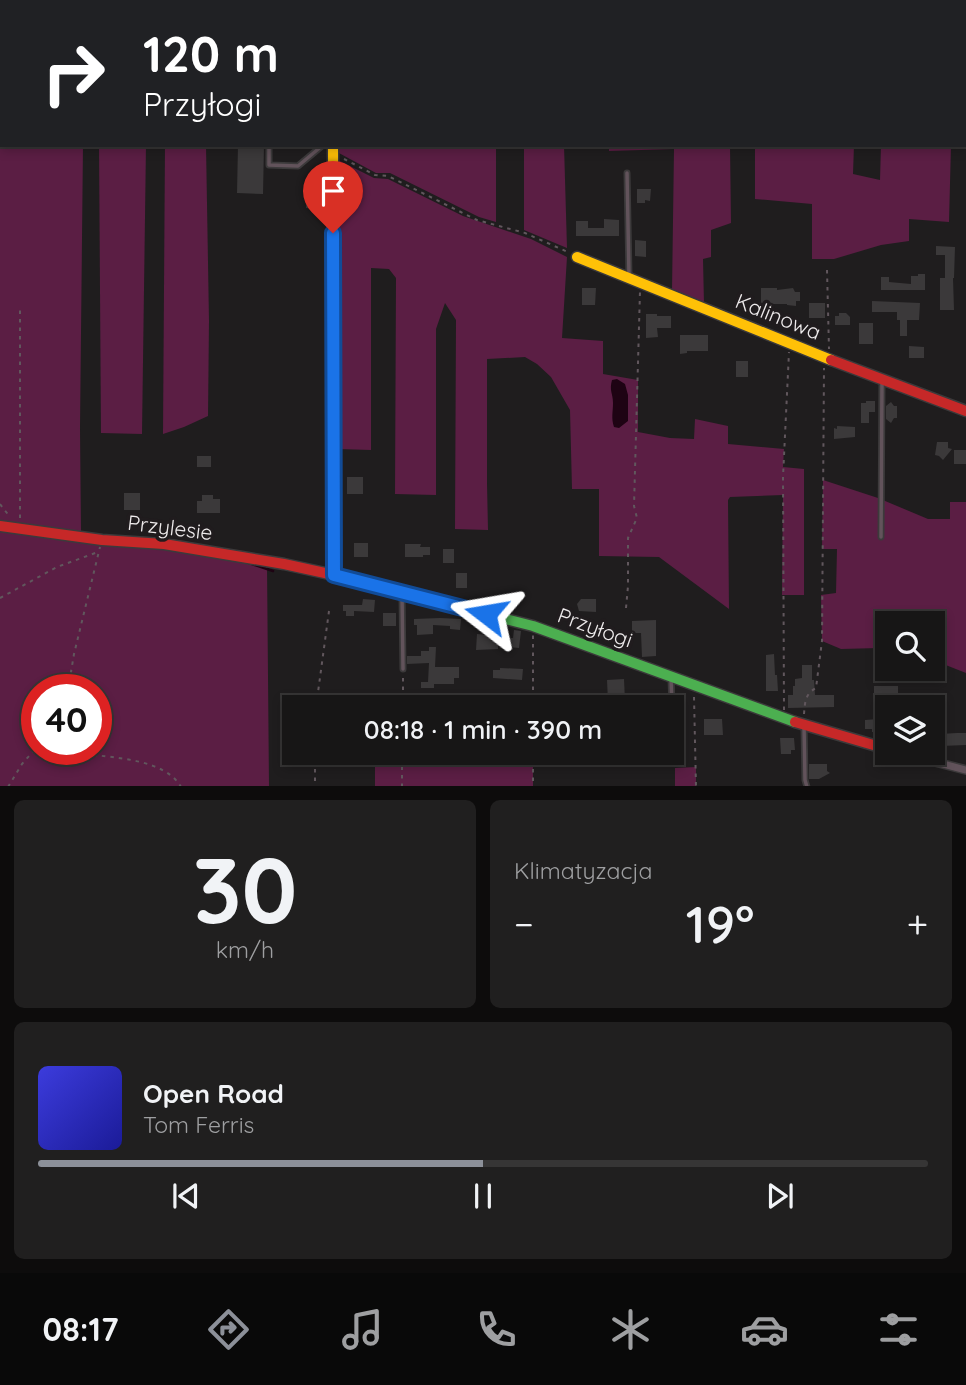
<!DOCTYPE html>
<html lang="pl">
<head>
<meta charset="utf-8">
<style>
  body { margin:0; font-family:Quicksand,sans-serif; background:#201f1f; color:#f1f3f6; height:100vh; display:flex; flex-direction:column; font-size:26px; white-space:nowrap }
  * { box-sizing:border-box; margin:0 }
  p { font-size:23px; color:#9e9fa1 }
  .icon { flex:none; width:38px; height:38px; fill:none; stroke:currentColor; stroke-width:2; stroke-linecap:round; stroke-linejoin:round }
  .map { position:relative; height:786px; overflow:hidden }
  .sheet { display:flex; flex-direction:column; gap:14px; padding:14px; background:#0d0c0c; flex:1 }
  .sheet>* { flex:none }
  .guide { position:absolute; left:0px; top:0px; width:966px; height:147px; box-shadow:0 4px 10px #0003,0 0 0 2px #363535; background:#202124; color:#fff; overflow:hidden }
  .tools { position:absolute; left:875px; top:611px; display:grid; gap:14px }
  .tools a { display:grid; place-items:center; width:70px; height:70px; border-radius:0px; background:#171616; box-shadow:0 4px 10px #0003,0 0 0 2px #363535; font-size:35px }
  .speed { position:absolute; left:21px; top:674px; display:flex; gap:14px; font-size:35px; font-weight:700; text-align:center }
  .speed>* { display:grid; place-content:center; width:91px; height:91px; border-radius:50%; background:#171616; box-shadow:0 4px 10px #0003,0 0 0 2px #363535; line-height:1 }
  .speed .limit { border:10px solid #d22; background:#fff; color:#111 }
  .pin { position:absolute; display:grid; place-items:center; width:60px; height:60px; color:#fff; margin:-72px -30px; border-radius:50% 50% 50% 0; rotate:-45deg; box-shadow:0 0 7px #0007 }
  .pin .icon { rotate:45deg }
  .me { position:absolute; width:77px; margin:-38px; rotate:284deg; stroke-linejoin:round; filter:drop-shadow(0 0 5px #0008) }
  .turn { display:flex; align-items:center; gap:24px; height:147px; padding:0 28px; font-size:32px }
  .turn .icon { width:91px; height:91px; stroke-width:2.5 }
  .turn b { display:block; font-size:49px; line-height:60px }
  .big { font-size:52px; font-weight:600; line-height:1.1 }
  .sheet .tile { flex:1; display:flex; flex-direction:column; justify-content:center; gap:10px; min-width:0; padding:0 24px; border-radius:10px; background:#201f1f }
  .sheet .dial { align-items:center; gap:0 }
  .dial b { font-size:91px; line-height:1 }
  .song { display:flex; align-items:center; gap:21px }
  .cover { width:84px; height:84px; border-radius:10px; background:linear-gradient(135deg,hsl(240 70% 55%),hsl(240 70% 35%)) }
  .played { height:7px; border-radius:4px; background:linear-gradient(90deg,#8c9099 50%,#363535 50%) }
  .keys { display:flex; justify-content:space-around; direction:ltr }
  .heat { display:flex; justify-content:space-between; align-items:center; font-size:38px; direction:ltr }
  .sheet .tiles { flex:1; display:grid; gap:14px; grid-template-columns:1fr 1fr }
  .tile:last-child { grid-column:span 2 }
  .trip { position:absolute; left:282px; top:695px; width:402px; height:70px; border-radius:0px; background:#171616; box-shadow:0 4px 10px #0003,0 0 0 2px #363535; font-weight:600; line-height:70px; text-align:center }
  .menu { display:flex; height:112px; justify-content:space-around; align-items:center; background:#090909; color:#9e9fa1 }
  .menu .icon { width:49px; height:49px }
  .menu .current { color:#8c9099 }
  .menu b { font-size:32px; color:#f1f3f6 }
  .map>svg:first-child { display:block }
  .green { fill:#5b1e44; fill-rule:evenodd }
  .water { fill:#1e0313 }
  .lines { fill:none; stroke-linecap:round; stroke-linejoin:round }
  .stream { stroke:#1e0313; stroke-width:2.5 }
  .building { fill:#3b393a }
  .lane-casing { stroke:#3c3a3b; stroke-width:7 }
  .street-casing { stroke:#3c3a3b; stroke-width:10 }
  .fast-casing { stroke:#3c3a3b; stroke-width:13 }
  .slow-casing { stroke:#3c3a3b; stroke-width:13 }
  .jam-casing { stroke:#3c3a3b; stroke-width:13 }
  .path { stroke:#61575d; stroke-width:2; stroke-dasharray:3.5 5; stroke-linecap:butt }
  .lane { stroke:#62535b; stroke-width:3.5 }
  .street { stroke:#62535b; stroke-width:7 }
  .fast { stroke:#4caf50; stroke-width:10 }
  .slow { stroke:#ffc107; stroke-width:10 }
  .jam { stroke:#c62828; stroke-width:10 }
  .route-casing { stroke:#114b97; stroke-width:18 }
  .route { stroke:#1a73e8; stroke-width:12 }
  .labels { text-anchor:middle; stroke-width:7; stroke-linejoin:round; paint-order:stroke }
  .street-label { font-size:21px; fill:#eeebec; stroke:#201c1e }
</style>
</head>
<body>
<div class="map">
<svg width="966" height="787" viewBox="0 0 966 787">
  <rect width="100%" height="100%" fill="#1f1d1e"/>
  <g class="green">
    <path d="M0 0H83V2H2V145H83L80 429 81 532 267 564 269 786H0ZM37 690H96V749H37Z"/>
    <rect x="375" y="0" width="232" height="2"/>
    <path d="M99 145H146L142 434 101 433Z"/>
    <path d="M165 145H206L209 321 208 416 184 427 163 434Z"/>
    <path d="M337 145H496V222L479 217 390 173H376L337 152Z"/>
    <path d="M524 145H564L567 248 524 230Z"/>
    <path d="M609 145H730L731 223 711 230V257L703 259 704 304 672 291 674 149 609 151Z"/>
    <path d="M755 145H854L853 174 880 180 881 145H951L949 222 909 219V241L881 245 834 259H812V204L755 199Z"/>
    <path d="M336 159 374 178 388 179 463 216 531 239 567 257 562 338 603 341V374L638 380V432L670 438 694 439 695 419 728 426V444L784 449 783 467 804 469V595H782L783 495 730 497 728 500 729 609 659 557 599 556V489H572L570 410 551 377 537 364 525 357 487 359V483L488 530 455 529 456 320 445 303 436 329V495L395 494 396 278 389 269 371 268V450L338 449Z"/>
    <path d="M823 480 878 498 928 519H950V502H966V673L933 660V623H887V656H879V648L841 649 822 641 821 595 836 593 837 549H822Z"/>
    <rect x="375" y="753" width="158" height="33"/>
    <path d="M696 767V786H675V768Z"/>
  </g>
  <path class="water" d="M617 379 625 384 628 395V421L619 428 614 427C611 418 613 412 613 403 613 393 609 391 612 380Z"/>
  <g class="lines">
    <path class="stream" d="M246 562 273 571"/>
  </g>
  <g class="building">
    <path d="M238 145H264L263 194 237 193Z"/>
    <path d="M306 185H315V193H321V209L306 208Z"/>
    <path d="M637 189H651L650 201 645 200V203H637Z"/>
    <path d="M604 219 619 220V236H576V221H588V228H604Z"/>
    <path d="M635 240 646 241V257L635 256Z"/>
    <path d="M936 246 955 247 954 278H953L954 310H940V278H945V255H936Z"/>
    <path d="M918 274H925V290H881V277H889V282L911 284V276H918Z"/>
    <path d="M582 288H596L595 305H582Z"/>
    <path d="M761 288H777V290L793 288 795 292H800V301H796V306L787 305V304H772V311H765V303H761Z"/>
    <path d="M872 301 920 303 919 320H907V336H900V320H897V312H872Z"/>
    <rect x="809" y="303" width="16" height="15"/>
    <path d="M839 313H846L850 317V325H835V316H839Z"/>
    <path d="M646 314H657V316H671V328H657L658 337 646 338Z"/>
    <rect x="859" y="323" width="14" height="21"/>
    <path d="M680 335H708V351H687V353L680 354Z"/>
    <path d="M909 346 924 347V358H909Z"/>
    <rect x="736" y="361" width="12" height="16"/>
    <path d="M866 401H875V412H869V423H861V403H866Z"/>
    <path d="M891 402 894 406H897V418H894L891 423 886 419V406Z"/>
    <path d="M837 426 855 427V437L834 439V428L837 429Z"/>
    <path d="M937 442H948V448L952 449 943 460 939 456 935 455Z"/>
    <rect x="954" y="450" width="12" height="14"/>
    <rect x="197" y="456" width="14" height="11"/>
    <rect x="347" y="477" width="16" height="17"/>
    <rect x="124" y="493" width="16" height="17"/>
    <path d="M202 495H213V499H220V513H197V501H202Z"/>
    <rect x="354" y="543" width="14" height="14"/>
    <path d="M405 544H421L420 547H430V555H423V557H405Z"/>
    <rect x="443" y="549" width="11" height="14"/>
    <rect x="456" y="573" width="11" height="15"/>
    <path d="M363 599 375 600 374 612 354 611V616H346V611H343V605H362Z"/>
    <path d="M581 599H596V612L579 611 577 604Z"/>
    <rect x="383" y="613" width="13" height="13"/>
    <path d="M440 618 461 619 460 630 450 629V626L433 625V634L417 635V625H414V619Z"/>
    <path d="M656 620V656L642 657 641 633H632V621Z"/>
    <path d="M514 630 521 631 519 648 498 646V649L476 650 477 634 491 635 490 639 503 640V638H513Z"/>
    <path d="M429 647H436L435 667H459V678H454V684H434V688H421V682H428L429 663 407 664V656H421V651H429Z"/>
    <path d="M774 654 775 675H777L778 691H766V655Z"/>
    <path d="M802 665H812V680H814L815 695H834V707L788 708V695H793V686H795V679L802 678Z"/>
    <path d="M500 668 523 669 522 680 493 678V670H500Z"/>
    <path d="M624 679 625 701 608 702 607 680Z"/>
    <rect x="874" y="686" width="24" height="7"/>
    <path d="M704 719H722L723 735H704Z"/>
    <path d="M878 719V722L887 721V732H872V729H865V720Z"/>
    <path d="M957 733H966V745L941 746 940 734Z"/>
    <path d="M780 738H794L795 750H791V754H781Z"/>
    <path d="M809 764H827V771L830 773 819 779H809Z"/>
  </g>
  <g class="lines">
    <defs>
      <g id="lane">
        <path d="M488 0 496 2"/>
        <path d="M269 148V165L298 166 323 145"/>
        <path d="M627 173 629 276"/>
        <path d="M881 537 882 381"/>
        <path d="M402 594 403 669"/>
        <path d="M671 678 672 707"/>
        <path d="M804 726 805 780 807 787"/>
        <path d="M672 731V761"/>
      </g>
      <g id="street">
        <path d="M334 2V0"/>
        <path d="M897 752 966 770"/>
      </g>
      <path id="fast" d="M458 607 533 626 795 722"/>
      <g id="slow">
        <path d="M333 145 334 575 458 607"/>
        <path d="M577 257 831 360"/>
      </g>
      <g id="jam">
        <path d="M831 360 966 411"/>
        <path d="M0 526 102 540 164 544 284 564 334 575"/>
        <path d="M795 722 887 749"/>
      </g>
    </defs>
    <use href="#lane" class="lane-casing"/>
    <use href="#street" class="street-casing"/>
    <use href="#fast" class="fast-casing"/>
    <use href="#slow" class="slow-casing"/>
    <use href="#jam" class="jam-casing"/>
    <g class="path">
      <path d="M344 159 375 175 388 176 477 220 525 233 570 253"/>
      <path d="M827 270 829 349"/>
      <path d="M0 504 10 517"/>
      <path d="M20 518V309"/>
      <path d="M0 598 57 567 98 552"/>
      <path d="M626 608 628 586V538L637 518 634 506 640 291"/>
      <path d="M68 690 74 654 100 547"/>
      <path d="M694 697 696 787"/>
      <path d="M316 707 329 611"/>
      <path d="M403 707V674"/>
      <path d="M533 707V635"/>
      <path d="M784 710 783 477 789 352"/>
      <path d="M804 714C805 702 805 694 816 688L822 641 824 368"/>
      <path d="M78 749 86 754C115 758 165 759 181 787"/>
      <path d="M315 752V787"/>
      <path d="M533 752V787"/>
      <path d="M8 787 22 764 37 747"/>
      <path d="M402 787V752"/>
    </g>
    <use href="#lane" class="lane"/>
    <use href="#street" class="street"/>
    <use href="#fast" class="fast"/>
    <use href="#slow" class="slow"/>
    <use href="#jam" class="jam"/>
  </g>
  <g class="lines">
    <defs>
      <path id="route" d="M333 233 334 575 486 614"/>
    </defs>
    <use href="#route" class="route-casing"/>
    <use href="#route" class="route"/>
  </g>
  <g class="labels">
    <g class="street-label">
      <text transform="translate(778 317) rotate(22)" y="7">Kalinowa</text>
      <text transform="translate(170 528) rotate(7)" y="7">Przylesie</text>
      <text transform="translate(595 628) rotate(20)" y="7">Przyłogi</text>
    </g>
  </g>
</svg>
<div class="tools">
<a><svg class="icon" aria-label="search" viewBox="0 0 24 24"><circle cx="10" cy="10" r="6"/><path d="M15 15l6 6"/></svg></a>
<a><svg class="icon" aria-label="layers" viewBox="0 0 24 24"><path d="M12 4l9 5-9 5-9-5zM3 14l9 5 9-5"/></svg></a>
</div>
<div class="speed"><div class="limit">40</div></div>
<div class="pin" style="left:333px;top:233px;background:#d93025"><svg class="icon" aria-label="arrive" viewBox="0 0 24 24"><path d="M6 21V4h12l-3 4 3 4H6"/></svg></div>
<svg class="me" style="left:486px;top:614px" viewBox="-20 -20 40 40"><path d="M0-17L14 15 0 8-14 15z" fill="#1a73e8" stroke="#fff" stroke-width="4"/></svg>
<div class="trip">08:18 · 1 min · 390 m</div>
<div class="guide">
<div class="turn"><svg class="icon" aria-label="right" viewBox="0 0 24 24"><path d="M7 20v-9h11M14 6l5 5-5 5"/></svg><div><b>120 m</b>Przyłogi</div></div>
</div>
</div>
<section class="sheet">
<div class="tiles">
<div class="tile dial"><b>30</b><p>km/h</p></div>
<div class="tile"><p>Klimatyzacja</p>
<div class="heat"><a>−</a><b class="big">19°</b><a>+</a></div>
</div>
<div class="tile">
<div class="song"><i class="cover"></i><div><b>Open Road</b><p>Tom Ferris</p></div></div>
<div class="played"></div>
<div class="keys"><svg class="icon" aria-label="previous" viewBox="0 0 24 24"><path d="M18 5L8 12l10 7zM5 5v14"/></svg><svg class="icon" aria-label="pause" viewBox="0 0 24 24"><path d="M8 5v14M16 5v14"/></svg><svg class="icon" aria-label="next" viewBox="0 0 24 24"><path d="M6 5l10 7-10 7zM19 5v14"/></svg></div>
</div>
</div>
</section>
<nav class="menu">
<b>08:17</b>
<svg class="icon current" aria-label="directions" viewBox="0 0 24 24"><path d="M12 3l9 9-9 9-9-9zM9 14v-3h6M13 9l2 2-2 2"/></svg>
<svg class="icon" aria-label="music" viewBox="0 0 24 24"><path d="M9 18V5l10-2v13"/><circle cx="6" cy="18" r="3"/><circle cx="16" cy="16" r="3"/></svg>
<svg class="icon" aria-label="phone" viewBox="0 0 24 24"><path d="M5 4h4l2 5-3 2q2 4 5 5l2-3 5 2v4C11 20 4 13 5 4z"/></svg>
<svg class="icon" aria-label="climate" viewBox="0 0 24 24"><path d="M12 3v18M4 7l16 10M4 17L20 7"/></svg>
<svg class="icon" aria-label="car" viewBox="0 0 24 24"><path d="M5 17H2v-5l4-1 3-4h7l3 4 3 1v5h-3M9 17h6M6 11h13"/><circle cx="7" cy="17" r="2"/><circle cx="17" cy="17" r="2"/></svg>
<svg class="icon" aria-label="filters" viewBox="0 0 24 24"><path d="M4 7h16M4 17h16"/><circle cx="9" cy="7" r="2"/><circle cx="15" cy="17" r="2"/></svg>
</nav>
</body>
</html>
